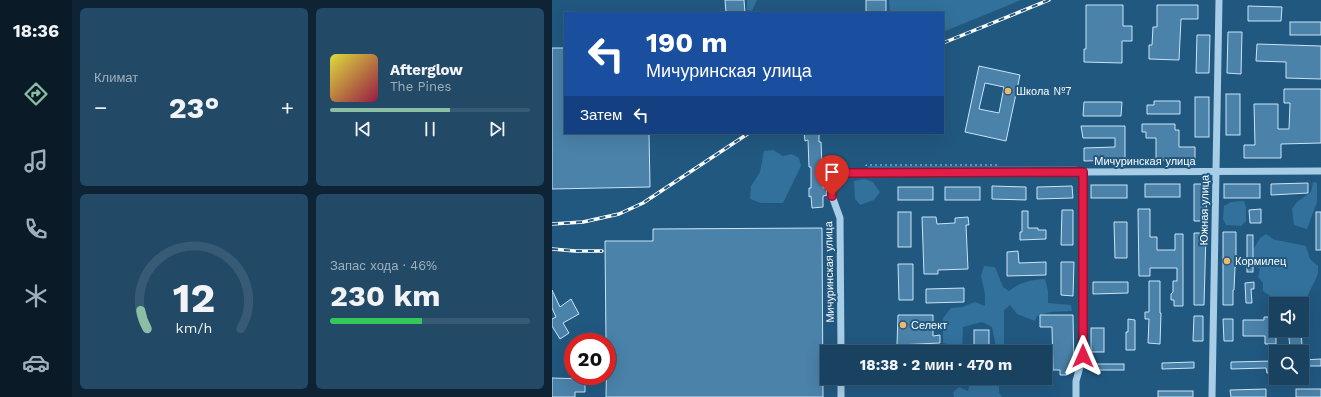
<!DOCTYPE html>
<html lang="ru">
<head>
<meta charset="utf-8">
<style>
  body { margin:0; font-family:"Work Sans",sans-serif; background:#224966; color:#f1f3f6; height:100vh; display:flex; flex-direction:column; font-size:15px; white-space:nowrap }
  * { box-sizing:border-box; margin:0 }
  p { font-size:13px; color:#9fb0bd }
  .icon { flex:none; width:22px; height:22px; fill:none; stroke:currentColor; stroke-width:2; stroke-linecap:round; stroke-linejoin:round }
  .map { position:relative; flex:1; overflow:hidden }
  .panel { display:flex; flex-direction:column; gap:8px; padding:8px; background:#0e2435; width:480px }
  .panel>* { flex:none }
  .guide { position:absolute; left:12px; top:12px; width:380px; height:122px; border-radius:0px; box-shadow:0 4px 16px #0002,0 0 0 1px #375b75; background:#1a4fa0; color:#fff; overflow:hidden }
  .buttons { position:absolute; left:717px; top:297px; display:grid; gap:8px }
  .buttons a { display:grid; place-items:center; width:40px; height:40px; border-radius:0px; background:#194260; box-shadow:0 4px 16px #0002,0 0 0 1px #375b75; font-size:20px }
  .speed { position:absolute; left:12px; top:333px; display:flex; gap:8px; font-size:20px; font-weight:700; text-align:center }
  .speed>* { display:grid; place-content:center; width:52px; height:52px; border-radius:50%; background:#194260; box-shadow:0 4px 16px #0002,0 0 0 1px #375b75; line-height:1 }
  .speed .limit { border:6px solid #d22; background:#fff; color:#111 }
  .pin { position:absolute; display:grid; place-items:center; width:34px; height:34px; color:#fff; margin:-41px -17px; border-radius:50% 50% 50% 0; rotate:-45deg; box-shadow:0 0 4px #0007 }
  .pin .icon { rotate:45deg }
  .me { position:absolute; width:44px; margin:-22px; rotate:0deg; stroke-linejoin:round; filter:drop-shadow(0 0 3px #0008) }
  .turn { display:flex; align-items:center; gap:14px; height:84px; padding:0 16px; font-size:18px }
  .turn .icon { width:52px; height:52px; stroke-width:2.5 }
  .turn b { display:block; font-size:28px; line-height:34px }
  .then { display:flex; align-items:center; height:38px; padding:0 16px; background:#0003; gap:8px; font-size:15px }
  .big { font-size:30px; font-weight:700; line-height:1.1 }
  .panel .tile { flex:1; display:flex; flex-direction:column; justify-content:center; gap:6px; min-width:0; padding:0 14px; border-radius:6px; background:#224966 }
  .panel .dial { align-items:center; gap:0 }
  .dial svg { height:104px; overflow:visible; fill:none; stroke:#375b75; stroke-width:7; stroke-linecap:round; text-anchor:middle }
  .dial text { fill:#f1f3f6; stroke:none }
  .song { display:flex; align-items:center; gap:12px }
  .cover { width:48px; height:48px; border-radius:6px; background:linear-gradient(135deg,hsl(60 70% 55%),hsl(340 70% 35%)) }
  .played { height:4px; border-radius:2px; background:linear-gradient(90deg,#8abfa5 60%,#375b75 60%) }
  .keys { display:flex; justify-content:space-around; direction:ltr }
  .heat { display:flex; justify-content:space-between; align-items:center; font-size:22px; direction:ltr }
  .charge { height:6px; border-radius:3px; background:linear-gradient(90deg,#34c759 46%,#375b75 0) }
  .panel .tiles { flex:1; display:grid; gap:8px; grid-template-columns:repeat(2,1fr) }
  .trip { position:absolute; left:268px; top:345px; width:232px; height:40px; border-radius:0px; background:#194260; box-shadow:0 4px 16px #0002,0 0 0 1px #375b75; font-weight:700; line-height:40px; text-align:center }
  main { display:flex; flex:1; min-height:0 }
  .dock { display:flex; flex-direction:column; width:72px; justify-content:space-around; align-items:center; background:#0a1a26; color:#9fb0bd }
  .dock .icon { width:28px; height:28px }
  .dock .on { color:#8abfa5 }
  .dock b { font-size:18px; color:#f1f3f6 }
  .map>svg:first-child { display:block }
  .green { fill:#31719c }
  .building { fill:#4a82a9; stroke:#cae4f6; fill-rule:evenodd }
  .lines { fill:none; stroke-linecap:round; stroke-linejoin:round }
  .path { stroke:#a7cde7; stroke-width:1; stroke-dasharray:2 3; stroke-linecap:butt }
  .minor { stroke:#a7cde7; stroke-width:7 }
  .rail-casing { stroke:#fff; stroke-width:3.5 }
  .rail { stroke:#215880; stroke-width:2; stroke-dasharray:6; stroke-linecap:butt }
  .route-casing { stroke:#92132f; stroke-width:10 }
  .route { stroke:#e11d48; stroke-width:7 }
  .poi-dot { fill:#f3b768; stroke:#215880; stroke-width:1.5 }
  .labels { text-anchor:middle; stroke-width:4; stroke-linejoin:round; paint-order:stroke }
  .poi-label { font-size:11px; fill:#fff; stroke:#215880; text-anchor:start }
  .street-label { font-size:11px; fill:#fff; stroke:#215880 }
</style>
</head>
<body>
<main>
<nav class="dock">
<b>18:36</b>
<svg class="icon on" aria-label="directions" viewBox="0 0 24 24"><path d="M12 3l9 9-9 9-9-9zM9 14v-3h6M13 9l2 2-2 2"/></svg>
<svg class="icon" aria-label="music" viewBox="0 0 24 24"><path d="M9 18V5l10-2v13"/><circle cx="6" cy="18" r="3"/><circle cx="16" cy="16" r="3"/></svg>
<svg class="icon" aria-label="phone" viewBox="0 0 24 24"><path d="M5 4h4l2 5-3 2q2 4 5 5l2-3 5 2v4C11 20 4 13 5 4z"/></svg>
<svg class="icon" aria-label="climate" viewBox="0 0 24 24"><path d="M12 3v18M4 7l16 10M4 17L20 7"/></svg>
<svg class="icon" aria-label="car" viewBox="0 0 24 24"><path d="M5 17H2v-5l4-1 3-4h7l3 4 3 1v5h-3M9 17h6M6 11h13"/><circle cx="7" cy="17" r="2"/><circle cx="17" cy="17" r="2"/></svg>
</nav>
<section class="panel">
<div class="tiles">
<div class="tile"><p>Климат</p>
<div class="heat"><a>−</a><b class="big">23°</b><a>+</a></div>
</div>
<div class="tile">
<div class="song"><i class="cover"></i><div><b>Afterglow</b><p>The Pines</p></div></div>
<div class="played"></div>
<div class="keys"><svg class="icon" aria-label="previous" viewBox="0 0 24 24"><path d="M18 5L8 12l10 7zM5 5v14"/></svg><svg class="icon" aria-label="pause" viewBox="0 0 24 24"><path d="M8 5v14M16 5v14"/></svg><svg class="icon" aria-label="next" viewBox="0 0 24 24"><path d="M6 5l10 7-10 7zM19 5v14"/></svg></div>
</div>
<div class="tile dial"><svg viewBox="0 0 100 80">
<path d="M14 69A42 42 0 1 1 86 69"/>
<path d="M14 69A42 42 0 0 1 9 55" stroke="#8abfa5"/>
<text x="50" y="56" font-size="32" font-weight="700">12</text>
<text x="50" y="72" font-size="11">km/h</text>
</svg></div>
<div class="tile"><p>Запас хода · 46%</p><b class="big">230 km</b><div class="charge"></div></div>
</div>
</section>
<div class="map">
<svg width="769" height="397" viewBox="0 0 769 397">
  <rect width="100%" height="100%" fill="#215880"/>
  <g class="green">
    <path d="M195 0H205L200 11 195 10Z"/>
    <path d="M337 0H469L391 32V13H338Z"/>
    <path d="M221 150 231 156 240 154 247 158 249 166 231 203H209L198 199 199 186 208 172 212 151Z"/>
    <path d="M316 166H525V170L316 171Z"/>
    <path d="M313 179 321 182 328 192 322 200 308 205 303 199 302 181Z"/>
    <path d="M761 182 765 183V202L755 229 742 225 740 209 745 202 759 192Z"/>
    <path d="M692 201 694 207V221L689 226 674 225 671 219 672 206 679 202Z"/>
    <path d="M714 234 723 240 735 242 754 246 758 259 766 266V274L755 297 743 301 738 304 724 305 720 297 711 291V283L706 277 708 269 700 263 699 253 708 238Z"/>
    <path d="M432 266 443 267 451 287 457 291C468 282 478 280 493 279L496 291V303L519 305 520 311 498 312 485 316 483 321 465 314 458 305 452 310V352H445L440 327 430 322 411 327 410 352H401L399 345 391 343V318L399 308 410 307 423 302 433 306V294L429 276Z"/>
    <path d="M421 378H429L434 380 437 378H447V393L450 397H402L401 392 407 387 416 391 418 382Z"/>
  </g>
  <g class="building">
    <path d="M173 0H192L193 13H174Z"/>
    <rect x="314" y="0" width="20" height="13"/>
    <path d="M534 5H571V26H580V41H570V63L532 62V49H534Z"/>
    <path d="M605 5H646V19H629L627 60 597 59V45H600L601 27H605Z"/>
    <path d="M696 6 730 7 729 21H696Z"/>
    <rect x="738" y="22" width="31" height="13"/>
    <path d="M676 32H690L689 74 675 73Z"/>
    <path d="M645 35H658L657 73H644Z"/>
    <path d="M705 44 769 46V79L734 78V62L704 61Z"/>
    <path d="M0 48H13V133H97L98 187 0 189Z"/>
    <path d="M427 66 468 75 454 141 413 132ZM433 83 452 87 447 113 427 109Z"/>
    <path d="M732 89H769V143L729 144V158H692V145H703L702 104H726V129H737L738 103H732Z"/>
    <rect x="674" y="94" width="14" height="41"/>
    <rect x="643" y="97" width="14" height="40"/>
    <path d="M602 101H628V114H595V105H602Z"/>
    <path d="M532 102H570L569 116H531Z"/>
    <path d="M590 124H623V130H627V147H643V160H604V138H594V132H590Z"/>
    <path d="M529 126H573V160L532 161V148L563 147V138H531Z"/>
    <path d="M252 133H267V142H269L271 188H275V195L271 196V207L260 208 259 196 257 197V188H259V167H257L256 140 253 141Z"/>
    <path d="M756 183V193L719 195V184Z"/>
    <rect x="593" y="184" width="35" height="13"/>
    <path d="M642 184H655L654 221H642Z"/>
    <rect x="672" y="184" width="36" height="14"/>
    <rect x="539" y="185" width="36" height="13"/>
    <path d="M440 186 474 187V200L440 199Z"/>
    <path d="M520 186 521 198 485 199V187Z"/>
    <rect x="346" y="187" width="35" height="13"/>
    <rect x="393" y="187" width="35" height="13"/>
    <path d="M586 209H598V237H605V250H623V234H631V306H622V300H619V294L621 292V281H625V268H598V276H587Z"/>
    <path d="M709 209V223H698L697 210Z"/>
    <path d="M510 210H521V245H509Z"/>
    <path d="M470 211H476V228H486V230H494V239L468 240V232H470Z"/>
    <rect x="346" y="212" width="13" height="35"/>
    <rect x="764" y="212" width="5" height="38"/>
    <path d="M370 217H384L385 224 403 223V218L416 217 417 225H414L416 269 386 270V274H372Z"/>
    <path d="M562 222H575V258H563Z"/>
    <path d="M270 228 271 397H54L55 342H54L53 241H101V229Z"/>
    <path d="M671 232H684V267H683L682 290H681V305H671Z"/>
    <path d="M642 233H654L652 305H642Z"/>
    <rect x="695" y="235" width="6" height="37"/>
    <path d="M466 251 467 263 494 262V275L455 276V252Z"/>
    <path d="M509 262H522L521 296 509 295Z"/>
    <path d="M346 264H361V300H347Z"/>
    <path d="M597 281H608V313H609L608 344 596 343 597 319H593V312H597Z"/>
    <path d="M541 282H576V293L541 294Z"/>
    <path d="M702 282V289H699L700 303H694L693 283Z"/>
    <path d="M412 288V302L374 303V289Z"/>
    <path d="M0 290 8 307 19 299 27 314 11 323 17 333 8 339 0 326V319L4 317 0 308Z"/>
    <path d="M346 315H381V336L388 335V343L345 345Z"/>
    <path d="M488 315H521L522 369 515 370V375H508V370H501L500 327H488Z"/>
    <path d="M642 316H651V341H641Z"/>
    <path d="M712 317H724V344H713V336H691V320H712Z"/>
    <path d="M576 319 583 320V350H574V332H576Z"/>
    <path d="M671 319H681V341H672Z"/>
    <rect x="539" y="328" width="13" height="24"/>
    <rect x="422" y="330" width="15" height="22"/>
    <path d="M736 330H749L750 346 738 347Z"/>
    <path d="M769 359V366H750V360Z"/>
    <path d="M722 361V373H715L714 368 679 369V362Z"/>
    <path d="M642 362V368L610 369V363Z"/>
    <rect x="540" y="364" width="32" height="6"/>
    <path d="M0 378 33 379V392H23V397H0Z"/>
    <path d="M714 389V397H679L678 390Z"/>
    <rect x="744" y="389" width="25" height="8"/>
    <rect x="606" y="391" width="35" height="6"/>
  </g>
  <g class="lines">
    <path class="path" d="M314 166V165H445"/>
    <g class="minor">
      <path d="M289 352 288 218 280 196V184L284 176 289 173 769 171"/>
      <path d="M289 378V397"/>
      <path d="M524 397V381L531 356V172"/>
      <path d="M660 397 667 0"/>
    </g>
    <defs>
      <g id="rail">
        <path d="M391 43 497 0"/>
        <path d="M0 224 31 222 67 214 91 203 197 133"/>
        <path d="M0 249 23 251H50"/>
      </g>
    </defs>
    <use href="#rail" class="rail-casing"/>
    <use href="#rail" class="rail"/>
  </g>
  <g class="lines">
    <defs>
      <path id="route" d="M280 196C280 187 280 178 289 173L531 172V356"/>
    </defs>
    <use href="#route" class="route-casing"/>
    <use href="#route" class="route"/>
  </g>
  <g class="poi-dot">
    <circle cx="456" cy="91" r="4"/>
    <circle cx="675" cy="261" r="4"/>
    <circle cx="351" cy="325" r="4"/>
  </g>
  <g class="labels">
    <g class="poi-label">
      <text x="464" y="95">Школа №7</text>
      <text x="683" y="265">Кормилец</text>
      <text x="359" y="329">Селект</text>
    </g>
    <g class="street-label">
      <text x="593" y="165">Мичуринская улица</text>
      <text transform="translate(652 210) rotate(-89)" y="4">Южная улица</text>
      <text transform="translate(277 272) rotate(-91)" y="4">Мичуринская улица</text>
    </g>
  </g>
</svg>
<div class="buttons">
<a><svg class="icon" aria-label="sound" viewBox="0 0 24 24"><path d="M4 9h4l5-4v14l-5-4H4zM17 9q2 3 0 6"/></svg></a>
<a><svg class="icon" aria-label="search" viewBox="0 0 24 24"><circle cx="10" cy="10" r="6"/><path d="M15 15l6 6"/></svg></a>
</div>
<div class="speed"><div class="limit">20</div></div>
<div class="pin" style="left:280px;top:196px;background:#d93025"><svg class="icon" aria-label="arrive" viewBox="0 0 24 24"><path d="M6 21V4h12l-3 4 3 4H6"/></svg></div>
<svg class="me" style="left:531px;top:356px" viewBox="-20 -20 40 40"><path d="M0-17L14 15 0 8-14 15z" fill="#e11d48" stroke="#fff" stroke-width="4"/></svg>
<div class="trip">18:38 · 2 мин · 470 m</div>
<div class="guide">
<div class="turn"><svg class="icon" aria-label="left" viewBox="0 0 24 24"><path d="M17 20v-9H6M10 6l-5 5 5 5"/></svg><div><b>190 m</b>Мичуринская улица</div></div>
<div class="then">Затем<svg class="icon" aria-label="left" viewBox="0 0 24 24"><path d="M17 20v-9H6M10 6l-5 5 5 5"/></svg></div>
</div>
</div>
</main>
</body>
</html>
